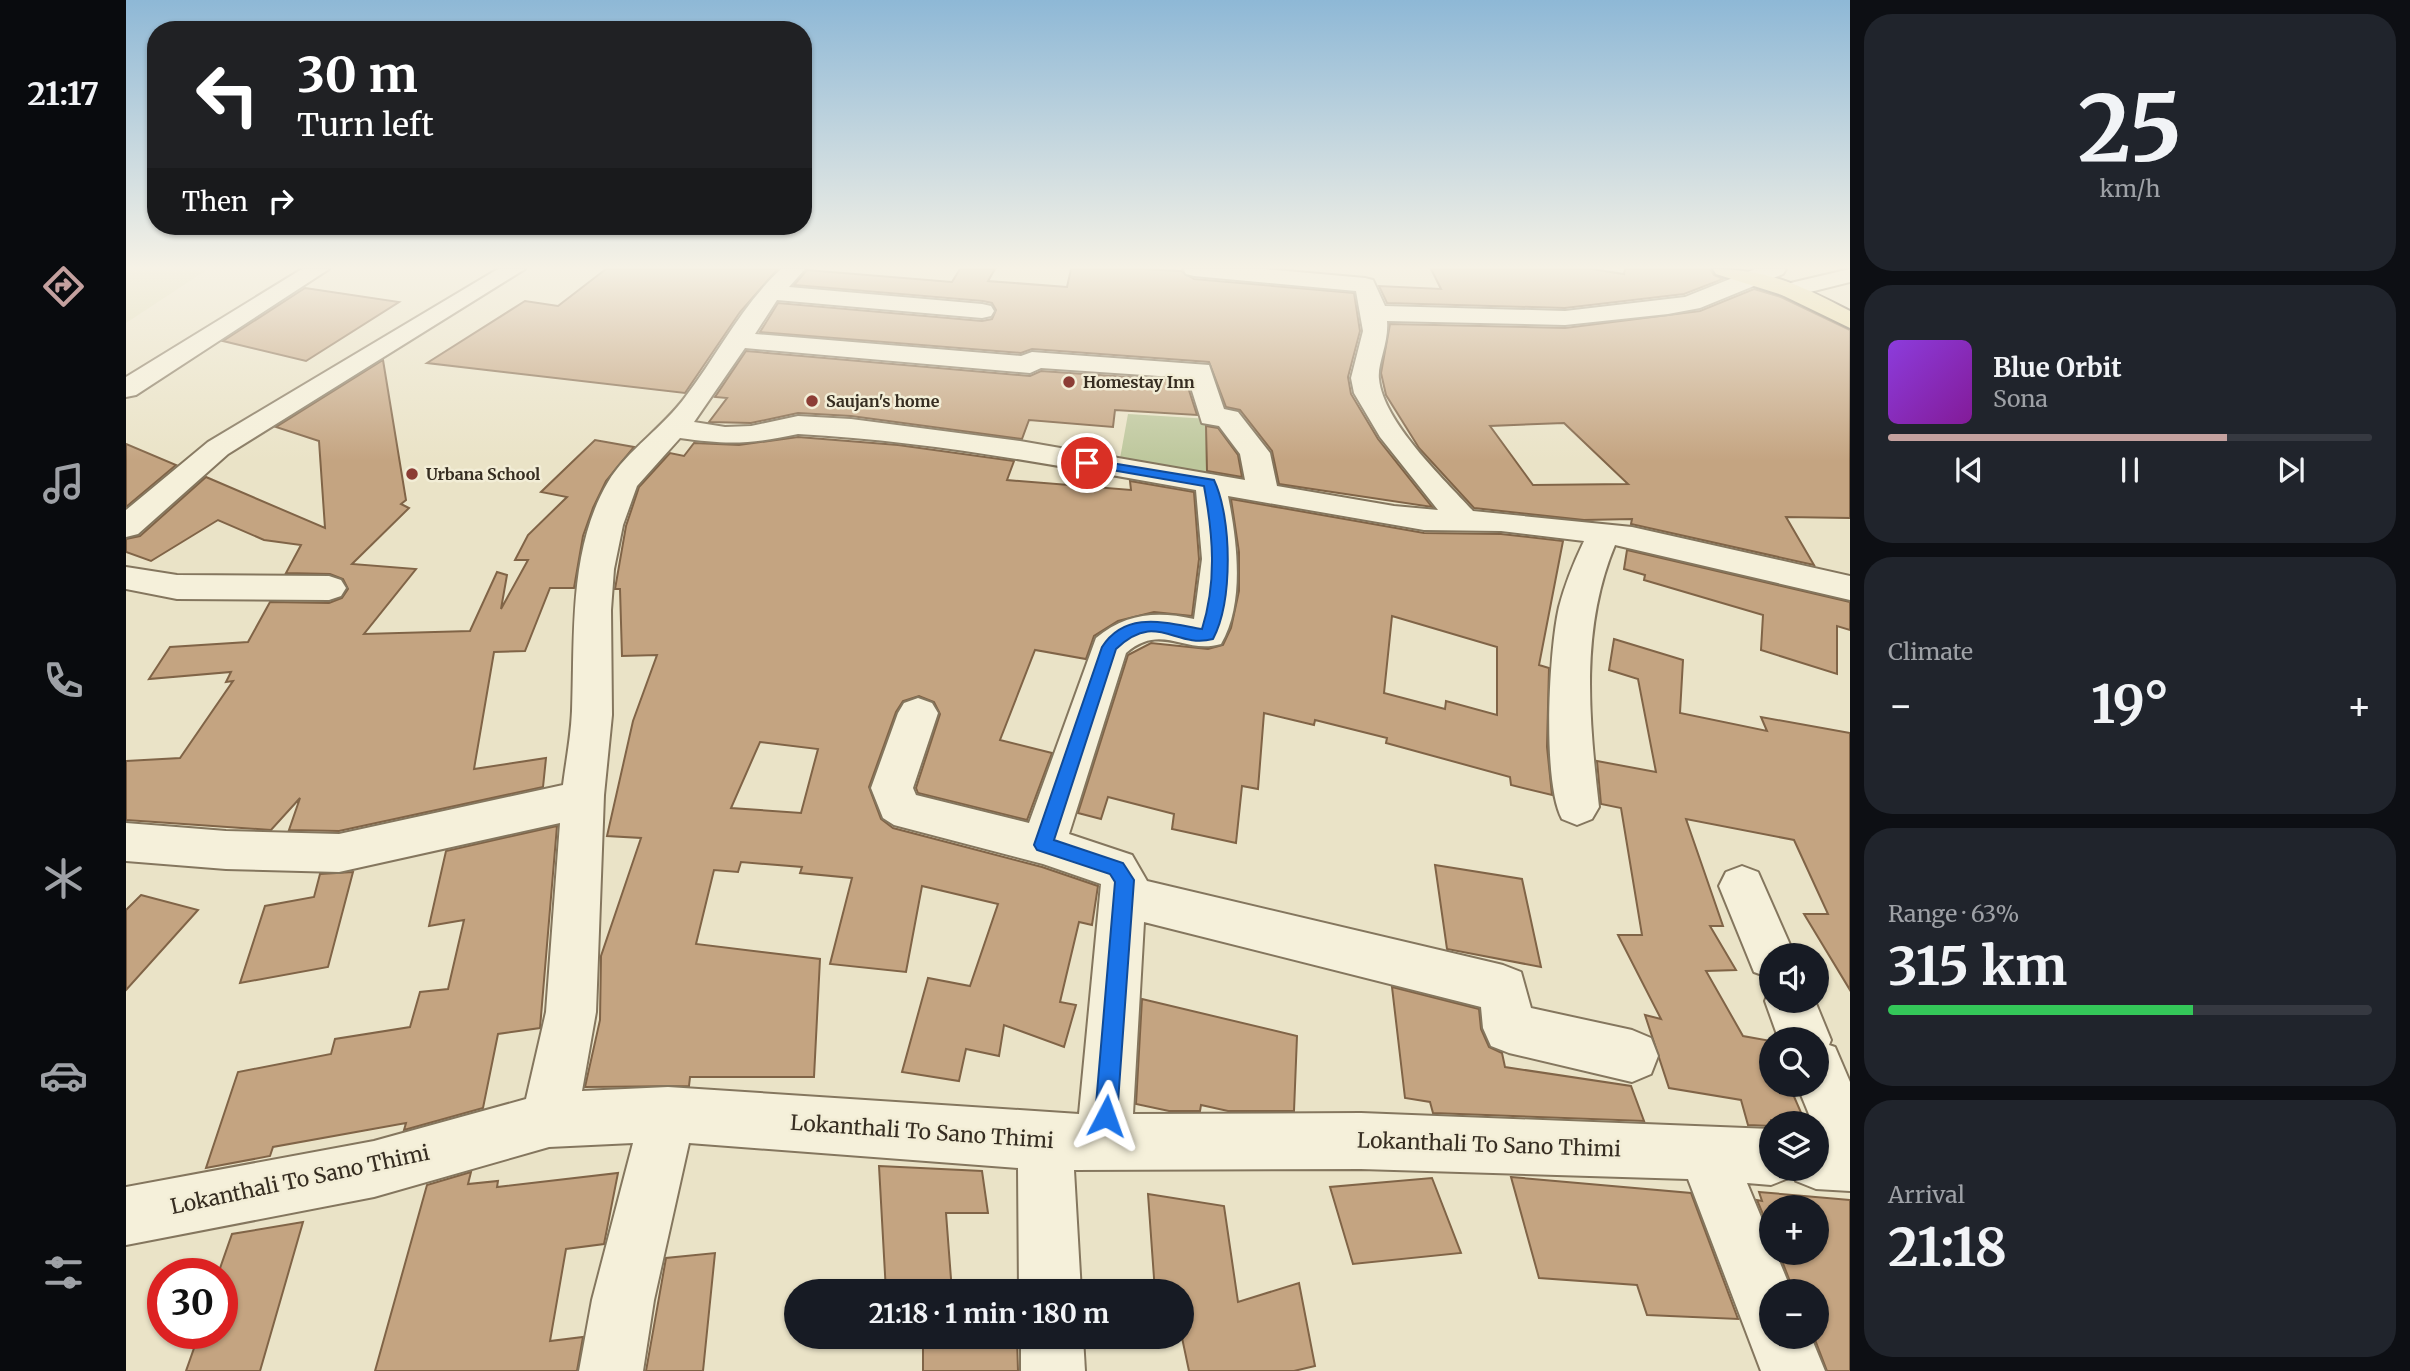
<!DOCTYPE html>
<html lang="en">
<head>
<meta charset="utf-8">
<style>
  body { margin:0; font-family:Merriweather,serif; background:#20242c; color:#f1f3f6; height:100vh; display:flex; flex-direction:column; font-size:26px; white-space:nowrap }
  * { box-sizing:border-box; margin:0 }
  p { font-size:23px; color:#9ea1a6 }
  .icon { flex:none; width:38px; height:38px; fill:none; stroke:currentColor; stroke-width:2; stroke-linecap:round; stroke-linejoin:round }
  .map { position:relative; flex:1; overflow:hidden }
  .drawer { display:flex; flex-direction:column; gap:14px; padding:14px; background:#0d0f14; width:560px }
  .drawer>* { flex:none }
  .banner { position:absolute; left:21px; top:21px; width:665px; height:214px; border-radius:28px; box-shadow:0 2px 5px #0004; background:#202124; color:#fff; overflow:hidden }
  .fabs { position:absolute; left:1633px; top:943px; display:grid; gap:14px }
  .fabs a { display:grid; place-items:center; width:70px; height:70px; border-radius:50%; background:#171b24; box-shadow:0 2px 5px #0004; font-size:35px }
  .speed { position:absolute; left:21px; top:1258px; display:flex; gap:14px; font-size:35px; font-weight:700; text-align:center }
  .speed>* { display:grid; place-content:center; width:91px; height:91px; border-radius:50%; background:#171b24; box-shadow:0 2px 5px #0004; line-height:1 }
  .speed .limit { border:10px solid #d22; background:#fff; color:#111 }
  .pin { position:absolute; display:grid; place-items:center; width:60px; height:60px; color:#fff; margin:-30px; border:4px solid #fff; border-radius:50%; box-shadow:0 2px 7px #0007 }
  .me { position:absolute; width:77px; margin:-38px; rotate:4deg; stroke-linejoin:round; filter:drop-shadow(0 0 5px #0008) }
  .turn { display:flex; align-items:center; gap:24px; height:147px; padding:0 35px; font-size:32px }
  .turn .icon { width:91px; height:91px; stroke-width:2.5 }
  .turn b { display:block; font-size:49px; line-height:60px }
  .then { display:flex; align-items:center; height:66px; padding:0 35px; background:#0003; gap:14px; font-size:26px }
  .big { font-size:52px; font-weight:700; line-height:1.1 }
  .drawer .widget { flex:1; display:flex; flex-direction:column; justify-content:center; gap:10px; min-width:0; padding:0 24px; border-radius:28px; background:#20242c }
  .drawer .dial { align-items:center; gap:0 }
  .dial b { font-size:91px; line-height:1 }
  .song { display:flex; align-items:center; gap:21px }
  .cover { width:84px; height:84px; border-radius:10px; background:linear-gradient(135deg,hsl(270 70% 55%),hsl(290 70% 35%)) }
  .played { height:7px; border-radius:4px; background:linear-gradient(90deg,#c4a19f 70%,#363941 70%) }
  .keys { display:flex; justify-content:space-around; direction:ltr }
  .heat { display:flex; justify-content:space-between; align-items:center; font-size:38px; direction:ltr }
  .charge { height:10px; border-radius:5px; background:linear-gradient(90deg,#34c759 63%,#363941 0) }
  .trip { position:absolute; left:658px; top:1279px; width:410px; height:70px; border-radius:35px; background:#171b24; box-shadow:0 2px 5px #0004; font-weight:700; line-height:70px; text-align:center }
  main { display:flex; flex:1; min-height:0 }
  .tab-bar { display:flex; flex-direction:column; width:126px; justify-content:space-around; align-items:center; background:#090b0e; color:#9ea1a6 }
  .tab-bar .icon { width:49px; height:49px }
  .tab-bar .on { color:#c4a19f }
  .tab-bar b { font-size:32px; color:#f1f3f6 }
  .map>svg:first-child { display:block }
  .farmland { fill:#dfdcb5 }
  .green { fill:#bdc79c }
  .building { fill:#c4a481; stroke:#806447; stroke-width:2; fill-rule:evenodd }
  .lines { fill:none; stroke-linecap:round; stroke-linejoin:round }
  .minor-casing { stroke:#84765e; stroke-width:4 }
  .major-casing { stroke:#524432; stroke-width:4 }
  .minor { fill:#f5f0da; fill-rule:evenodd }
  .major { fill:#e9daa3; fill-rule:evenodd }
  .route { fill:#1a73e8; stroke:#114b97; stroke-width:2 }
  .poi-dot { fill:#8c3d35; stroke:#f2edd6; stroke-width:2.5 }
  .labels { text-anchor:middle; stroke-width:5; stroke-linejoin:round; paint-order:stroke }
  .far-poi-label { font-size:16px; font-weight:bold; fill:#362d21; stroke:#f2edd6; text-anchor:start }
  .near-street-label { font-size:21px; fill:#362d21; stroke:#f2edd6 }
</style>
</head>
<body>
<main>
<nav class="tab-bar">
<b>21:17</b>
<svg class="icon on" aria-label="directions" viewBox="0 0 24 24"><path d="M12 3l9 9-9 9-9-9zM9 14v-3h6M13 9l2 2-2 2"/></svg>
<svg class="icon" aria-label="music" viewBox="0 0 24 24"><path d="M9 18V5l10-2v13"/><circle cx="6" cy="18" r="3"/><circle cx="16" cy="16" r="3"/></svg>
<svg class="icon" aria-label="phone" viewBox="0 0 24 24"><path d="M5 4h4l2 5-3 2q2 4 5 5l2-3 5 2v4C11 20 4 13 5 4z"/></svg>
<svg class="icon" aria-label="climate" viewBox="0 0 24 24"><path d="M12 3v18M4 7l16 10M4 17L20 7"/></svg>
<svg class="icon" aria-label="car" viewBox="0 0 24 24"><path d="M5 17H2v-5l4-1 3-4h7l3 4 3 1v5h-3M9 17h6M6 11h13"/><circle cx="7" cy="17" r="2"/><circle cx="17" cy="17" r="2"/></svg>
<svg class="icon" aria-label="filters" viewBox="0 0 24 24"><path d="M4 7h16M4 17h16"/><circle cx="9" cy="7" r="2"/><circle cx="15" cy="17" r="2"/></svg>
</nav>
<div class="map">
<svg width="1724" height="1371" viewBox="0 0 1724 1371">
  <rect width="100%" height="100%" fill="#eae3c7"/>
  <path class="farmland" d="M0 269H82L0 323Z"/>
  <path class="green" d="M1002 414 1100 420 1125 453 1080 447 1081 477 993 464Z"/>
  <g class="building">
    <path d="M480 269H652L614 312 559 393 301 363 399 301 432 306Z"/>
    <path d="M834 269H869L862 281 941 287 945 269H1016L1055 271 1068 279 1228 293 1234 331 1222 377 1225 394 1252 439 1306 507 1153 484 1146 451 1114 410 1100 407 1083 362 906 349 895 353 634 332 652 303 856 321 866 319 870 310 866 303 857 301 668 285 681 270 826 282Z"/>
    <path d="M1305 269H1466L1498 274 1499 269H1584L1588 275 1597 279 1558 294 1439 308 1261 303 1253 286 1315 289Z"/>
    <path d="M179 288 273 302 180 361 97 341Z"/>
    <path d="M1628 289 1655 297 1724 330V518L1660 517 1688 565 1505 524 1506 519 1458 520 1348 508 1293 448 1260 395 1255 373 1264 324 1439 328 1574 311ZM1438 423 1502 484 1407 485 1364 426Z"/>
    <path d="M620 351 904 376 915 371 1060 381 1071 415 989 410 987 427 903 420 896 439 725 416 672 413 625 423 583 422 601 398 589 397Z"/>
    <path d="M257 360 280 500 275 504 283 508 226 564 290 569 238 634 344 631 371 572 381 575 375 609 402 560H389L402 535 441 497 415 492 469 440 508 447 480 481 467 508 457 536 448 588H424L399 651 368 652 348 769 420 758 417 787 213 831 163 830 174 798 145 830 0 820V761L54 758 107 681 100 682 105 672 23 679 44 647 122 642 144 602 203 603 216 598 222 589 217 579 204 574 160 573 175 545 138 540 92 520 25 561 0 552V539L14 536 80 477 199 528 193 441 150 427Z"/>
    <path d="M1080 426 1092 428 1112 455 1116 477 1081 471Z"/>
    <path d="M672 437 772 445 888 461 881 480 1005 490 1004 481 1068 492 1073 559 1066 616 1028 612 992 621 968 636 960 659 909 650 874 740 926 753 901 820 792 793 790 788 814 714 808 702 793 696 777 701 770 712 743 787 755 819 767 828 916 867 972 886 966 925 953 922 934 1002 950 1005 938 1047 878 1025 873 1056 840 1049 833 1081 776 1072 802 978 844 986 872 904 796 886 780 972 704 964 726 878 674 873 676 867 615 862 612 872 588 870 570 944 694 959 688 1077H564L563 1086 459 1087 474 1020 475 956 515 838 481 836 507 721 531 655 496 656 494 589H489L500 526 513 487 544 453 558 456 568 443 613 445ZM634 742 692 749 675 813 605 808Z"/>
    <path d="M0 444 50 465 0 507Z"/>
    <path d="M1105 499 1298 533 1375 534 1437 541 1413 665 1423 668 1421 747 1426 795 1385 785 1384 777 1260 743 1261 738 1189 720 1188 725 1138 713 1132 789 1116 786 1110 843 1046 829 1048 814 982 797 975 819 952 813 1002 655 1025 643 1082 649 1097 645 1105 628 1113 591V552ZM1266 616 1371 647V715L1320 701 1319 709 1258 693Z"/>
    <path d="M1501 550 1724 602V630L1711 626V674L1635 650 1637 615 1518 580 1519 575 1498 569Z"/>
    <path d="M1488 639 1557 660 1554 713 1641 731 1635 717 1724 733V990L1678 914H1702L1668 840 1560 819 1597 926H1584L1610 970 1580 971 1617 1036 1645 1041V1085H1663L1680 1124 1645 1120V1126L1622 1125 1615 1100 1543 1088 1519 1015 1535 1019 1492 935H1516L1495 808 1475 804 1471 761 1530 772 1512 679 1483 670Z"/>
    <path d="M431 826 414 1028 372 1034 357 1108 278 1130 280 1123 147 1147 144 1156 80 1168 112 1072 205 1054 209 1039 284 1027 294 992 322 989 338 920 303 926 320 851Z"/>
    <path d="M1309 865 1396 879 1415 967 1321 949Z"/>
    <path d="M227 872 202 967 114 983 139 906 188 897 194 874Z"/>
    <path d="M15 895 72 910 0 990V910Z"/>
    <path d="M1266 987 1353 1009 1355 1029 1363 1047 1376 1053 1379 1067 1505 1086 1518 1121 1307 1113 1304 1102 1279 1098Z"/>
    <path d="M1016 999 1171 1036 1168 1111H1102L1075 1105 1074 1111H1043L1010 1104Z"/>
    <path d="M753 1166 856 1171 862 1213H820L826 1292H760Z"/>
    <path d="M345 1172 342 1184 372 1181 371 1187 492 1173 478 1244 440 1249 424 1341 457 1337 451 1371H249L301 1185Z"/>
    <path d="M1385 1177 1565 1193 1612 1319 1521 1315 1511 1285 1413 1278Z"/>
    <path d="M1306 1178 1335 1253 1227 1264 1204 1187Z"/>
    <path d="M1633 1192 1724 1200V1371H1701L1688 1337H1690V1292H1668L1653 1253H1690V1208H1645V1234L1631 1200 1636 1201Z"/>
    <path d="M1022 1194 1098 1206 1112 1302 1173 1283 1189 1366 1168 1371H1063L1055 1333V1292H1029Z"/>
    <path d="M177 1222 134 1371H60L73 1334H96V1274H92L106 1234Z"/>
    <path d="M589 1253 577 1371H520L540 1258Z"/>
    <path d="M797 1337H891L892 1371H797Z"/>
  </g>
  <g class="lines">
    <defs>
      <g id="minor">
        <path d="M176 269H203L10 395 0 397V377Z"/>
        <path d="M372 269H399L102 454 12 534 0 537V510L82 442Z"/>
        <path d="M655 269H679L663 287 856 304 865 306 868 311 865 316 856 318 651 300 629 334 895 356 906 352 1083 365 1098 409 1112 412 1144 453 1151 486 1268 506 1312 510 1254 437 1228 393 1225 378 1237 331 1230 291 1068 276 1060 274 1057 269H1139L1239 278 1247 280 1259 306 1439 311 1559 297 1629 269H1660L1657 274 1574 308 1542 314 1439 325 1261 321C1263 343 1251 364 1253 379 1257 422 1319 480 1347 511L1506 527 1724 576V600L1489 545C1454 629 1463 718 1473 807L1466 819 1451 825 1436 819C1416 781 1423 651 1433 607 1439 584 1448 562 1458 541L1375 531 1298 530 1102 496C1111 541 1119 603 1095 644 1058 655 1036 622 1000 653L943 834 1006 855 1021 881 1377 965 1395 972 1405 1008 1506 1030 1525 1038 1532 1056 1525 1074 1506 1082 1383 1053 1365 1046 1357 1028 1355 1007 1018 922 1007 1114 1235 1113 1645 1129V1169H1690V1124H1687L1671 1085H1690V1040H1653L1639 1001 1645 987V1001H1689L1705 1040 1703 1045 1709 1047 1724 1082V1191L1690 1189 1670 1181 1667 1172 1665 1177 1645 1185 1621 1183 1645 1241V1253H1650L1666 1292H1645V1337H1685L1699 1371H1635L1562 1179 1235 1169 948 1170 955 1292H893L892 1168 563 1143 528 1300 517 1371H453L466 1300 507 1143 423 1147 248 1197 0 1245V1187L248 1141 400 1099 420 1012 434 823 213 872 100 869 0 861V823L100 831 213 834 437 785C440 761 445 736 446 711 449 637 442 550 482 482 501 450 538 427 560 396 592 354 616 305 655 269ZM619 348 904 373 915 368 1062 378 1076 423 1093 426 1114 454 1119 480 894 441 725 419 672 416 625 426 599 427 568 422ZM672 434C806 441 938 467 1070 490L1076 559 1068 619C1031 611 1000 613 970 638L903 823 790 795 787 788 812 713 806 703 792 698 778 703 772 713 745 788 757 818 768 825 917 864 975 884 953 1114 542 1087 456 1091 470 1012 478 795 486 715 485 610 488 569 497 525 511 486 554 438C602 445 625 444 672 434Z"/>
        <path d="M1724 269V282L1664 297 1656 295 1652 290 1656 285Z"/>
        <path d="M0 567 51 575 203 576 215 580 220 588 215 596 203 600 51 599 0 589Z"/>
        <path d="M1616 866 1632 872 1669 956H1645V978L1628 972 1593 886 1600 872Z"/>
        <path d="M895 1337H957L959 1371H895Z"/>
      </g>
      <path id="major" d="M1587 269C1643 269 1675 286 1724 311V328L1656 295 1590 274Z"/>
    </defs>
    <use href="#minor" class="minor-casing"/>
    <use href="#major" class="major-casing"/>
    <use href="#minor" class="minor"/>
    <use href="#major" class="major"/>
  </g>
  <linearGradient id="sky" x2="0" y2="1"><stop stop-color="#8eb8d6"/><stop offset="0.58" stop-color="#f6f2e6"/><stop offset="1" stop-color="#f6f2e6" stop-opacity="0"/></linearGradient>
  <rect width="1724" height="461" fill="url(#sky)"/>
  <path class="route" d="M961 459 1088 480C1106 518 1107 601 1087 639 1048 649 1031 610 990 649L928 840 997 863 1008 880 991 1116 988 1124 980 1127 972 1124 969 1116 989 882 984 874 911 850 908 845 976 647C1000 610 1040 623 1076 629 1091 581 1087 535 1078 486L957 465 955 463Z"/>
  <g class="poi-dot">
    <circle cx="943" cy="382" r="7"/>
    <circle cx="686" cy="401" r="7"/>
    <circle cx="286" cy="474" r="7"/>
  </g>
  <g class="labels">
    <g class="far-poi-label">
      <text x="957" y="388">Homestay Inn</text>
      <text x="700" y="407">Saujan's home</text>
      <text x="300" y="480">Urbana School</text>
    </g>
    <g class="near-street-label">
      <text transform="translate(796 1132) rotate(4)" y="7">Lokanthali To Sano Thimi</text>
      <text transform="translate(1363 1145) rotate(2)" y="7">Lokanthali To Sano Thimi</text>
      <text transform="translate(174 1180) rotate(-12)" y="7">Lokanthali To Sano Thimi</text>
    </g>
  </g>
</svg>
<div class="fabs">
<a><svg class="icon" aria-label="sound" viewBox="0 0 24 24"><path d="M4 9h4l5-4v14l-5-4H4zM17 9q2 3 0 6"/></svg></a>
<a><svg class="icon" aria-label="search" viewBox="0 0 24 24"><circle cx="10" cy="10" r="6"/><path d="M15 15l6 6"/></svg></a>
<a><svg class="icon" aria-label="layers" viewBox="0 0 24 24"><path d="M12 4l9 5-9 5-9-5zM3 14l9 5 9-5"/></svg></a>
<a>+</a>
<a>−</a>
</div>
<div class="speed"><div class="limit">30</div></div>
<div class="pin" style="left:961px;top:463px;background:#d93025"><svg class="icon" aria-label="arrive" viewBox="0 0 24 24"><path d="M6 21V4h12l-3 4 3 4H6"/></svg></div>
<svg class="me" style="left:980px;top:1116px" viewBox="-20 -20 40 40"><path d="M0-17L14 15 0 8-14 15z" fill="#1a73e8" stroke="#fff" stroke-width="4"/></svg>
<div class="trip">21:18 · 1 min · 180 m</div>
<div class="banner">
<div class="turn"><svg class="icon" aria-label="left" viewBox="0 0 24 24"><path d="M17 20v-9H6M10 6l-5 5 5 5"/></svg><div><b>30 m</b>Turn left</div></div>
<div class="then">Then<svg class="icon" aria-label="right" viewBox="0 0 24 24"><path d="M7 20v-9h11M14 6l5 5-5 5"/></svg></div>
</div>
</div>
<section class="drawer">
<div class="widget dial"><b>25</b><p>km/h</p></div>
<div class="widget">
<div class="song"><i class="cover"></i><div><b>Blue Orbit</b><p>Sona</p></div></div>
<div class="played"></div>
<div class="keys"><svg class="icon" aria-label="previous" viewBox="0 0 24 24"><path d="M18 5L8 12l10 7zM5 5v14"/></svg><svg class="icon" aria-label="pause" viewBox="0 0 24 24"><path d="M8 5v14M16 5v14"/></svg><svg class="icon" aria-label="next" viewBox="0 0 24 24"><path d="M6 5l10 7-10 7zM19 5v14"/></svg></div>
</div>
<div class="widget"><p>Climate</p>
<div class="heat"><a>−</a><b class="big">19°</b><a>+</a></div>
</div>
<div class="widget"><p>Range · 63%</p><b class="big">315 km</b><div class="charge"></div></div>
<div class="widget"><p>Arrival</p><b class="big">21:18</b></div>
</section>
</main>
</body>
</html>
